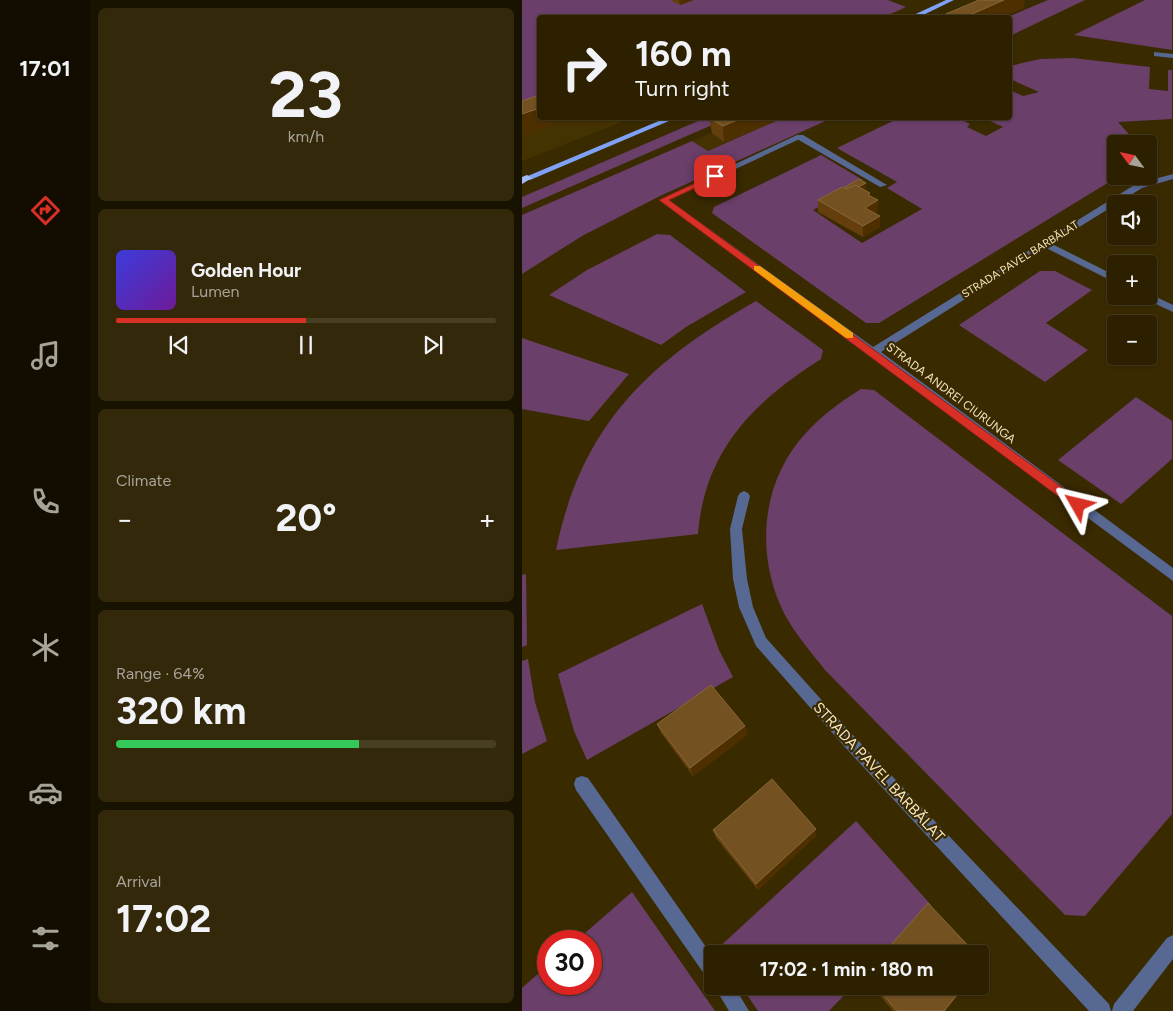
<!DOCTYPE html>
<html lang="en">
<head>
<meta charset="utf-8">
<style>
  body { margin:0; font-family:Figtree,sans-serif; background:#34280a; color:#f1f3f6; height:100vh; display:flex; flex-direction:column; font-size:19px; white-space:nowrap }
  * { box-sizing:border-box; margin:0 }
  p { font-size:16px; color:#a6a399 }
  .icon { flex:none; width:28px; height:28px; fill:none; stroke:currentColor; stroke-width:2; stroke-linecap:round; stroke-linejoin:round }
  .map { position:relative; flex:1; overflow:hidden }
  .drawer { display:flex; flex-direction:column; gap:8px; padding:8px; background:#181200; width:432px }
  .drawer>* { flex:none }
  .hud { position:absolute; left:15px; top:15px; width:475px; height:105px; border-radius:5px; box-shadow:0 1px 4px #0004,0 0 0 1px #483e22; background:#2c2000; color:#f1f3f6; overflow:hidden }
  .needle { width:32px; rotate:303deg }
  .controls { position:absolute; left:585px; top:135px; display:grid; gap:10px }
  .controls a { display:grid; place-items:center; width:50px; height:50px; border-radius:5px; background:#2c2000; box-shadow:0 1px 4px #0004,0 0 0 1px #483e22; font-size:25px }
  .speed { position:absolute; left:15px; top:930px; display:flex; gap:10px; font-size:25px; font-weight:700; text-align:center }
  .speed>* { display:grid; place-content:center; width:65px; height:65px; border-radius:50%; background:#2c2000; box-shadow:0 1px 4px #0004,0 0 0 1px #483e22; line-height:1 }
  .speed .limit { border:8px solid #d22; background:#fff; color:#111 }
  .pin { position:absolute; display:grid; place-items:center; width:42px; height:42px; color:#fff; margin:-21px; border-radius:10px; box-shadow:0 2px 8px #0006 }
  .me { position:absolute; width:55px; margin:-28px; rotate:307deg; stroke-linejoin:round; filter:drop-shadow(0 0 4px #0008) }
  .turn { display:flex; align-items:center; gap:18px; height:105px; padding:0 15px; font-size:22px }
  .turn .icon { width:65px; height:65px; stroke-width:2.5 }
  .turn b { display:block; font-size:35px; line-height:42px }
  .big { font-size:38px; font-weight:700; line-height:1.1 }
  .drawer .tile { flex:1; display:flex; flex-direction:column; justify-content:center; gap:8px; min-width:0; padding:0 18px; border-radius:8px; background:#34280a }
  .drawer .dial { align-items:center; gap:0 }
  .dial b { font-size:65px; line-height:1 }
  .song { display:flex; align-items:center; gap:15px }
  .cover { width:60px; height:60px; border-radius:8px; background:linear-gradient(135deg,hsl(240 70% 55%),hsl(280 70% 35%)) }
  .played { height:5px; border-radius:2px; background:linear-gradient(90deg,#d93025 50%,#483e22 50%) }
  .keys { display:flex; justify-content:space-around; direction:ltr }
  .heat { display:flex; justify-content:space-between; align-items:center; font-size:28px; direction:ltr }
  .charge { height:8px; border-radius:4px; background:linear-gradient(90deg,#34c759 64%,#483e22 0) }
  .trip { position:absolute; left:182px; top:945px; width:285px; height:50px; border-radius:5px; background:#2c2000; box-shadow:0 1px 4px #0004,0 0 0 1px #483e22; font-weight:700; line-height:50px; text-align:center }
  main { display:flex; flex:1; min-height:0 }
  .tab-bar { display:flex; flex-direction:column; width:90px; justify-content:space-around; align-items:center; background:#120d00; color:#a6a399 }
  .tab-bar .icon { width:35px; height:35px }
  .tab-bar .current { color:#d93025 }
  .tab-bar b { font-size:22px; color:#f1f3f6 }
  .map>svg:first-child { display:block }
  .built { fill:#443200 }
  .green { fill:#6a3f6a }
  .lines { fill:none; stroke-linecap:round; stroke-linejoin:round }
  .lane { fill:#576892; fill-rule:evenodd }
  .street { fill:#576892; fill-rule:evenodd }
  .primary { fill:#7fa1f8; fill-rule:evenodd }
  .highway { fill:#a1bbf9; fill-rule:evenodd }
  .wall { fill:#643f0d }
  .shaded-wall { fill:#4d2f00 }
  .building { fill:#745121; stroke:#88683a }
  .route { fill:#d93025; stroke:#8d1f18 }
  .slow { fill:#f59e0b }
  .labels { text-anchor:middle; stroke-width:4.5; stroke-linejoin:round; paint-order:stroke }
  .far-street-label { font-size:11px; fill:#f5e5c0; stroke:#3a2a00 }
  .street-label { font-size:12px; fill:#f5e5c0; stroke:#3a2a00 }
  .near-street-label { font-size:15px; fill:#f5e5c0; stroke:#3a2a00 }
</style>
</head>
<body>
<main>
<nav class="tab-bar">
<b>17:01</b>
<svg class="icon current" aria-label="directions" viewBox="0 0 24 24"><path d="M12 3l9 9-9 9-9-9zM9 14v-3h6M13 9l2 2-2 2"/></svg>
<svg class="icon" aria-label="music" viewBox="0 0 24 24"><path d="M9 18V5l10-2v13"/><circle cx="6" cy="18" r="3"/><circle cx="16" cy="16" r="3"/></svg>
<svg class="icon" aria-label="phone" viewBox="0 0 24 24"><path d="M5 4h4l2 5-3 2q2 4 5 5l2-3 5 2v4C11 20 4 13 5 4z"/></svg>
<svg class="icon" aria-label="climate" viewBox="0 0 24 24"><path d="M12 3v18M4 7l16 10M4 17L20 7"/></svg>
<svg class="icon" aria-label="car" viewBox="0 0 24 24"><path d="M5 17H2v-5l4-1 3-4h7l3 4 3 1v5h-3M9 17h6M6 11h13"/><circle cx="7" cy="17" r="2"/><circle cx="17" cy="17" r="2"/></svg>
<svg class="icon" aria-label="filters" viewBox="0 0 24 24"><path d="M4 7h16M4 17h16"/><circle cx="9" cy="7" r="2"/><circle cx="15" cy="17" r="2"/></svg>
</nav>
<section class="drawer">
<div class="tile dial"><b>23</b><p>km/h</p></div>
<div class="tile">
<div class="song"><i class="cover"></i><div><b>Golden Hour</b><p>Lumen</p></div></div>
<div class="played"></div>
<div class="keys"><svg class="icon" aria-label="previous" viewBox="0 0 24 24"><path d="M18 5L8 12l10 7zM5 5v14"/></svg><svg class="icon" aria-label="pause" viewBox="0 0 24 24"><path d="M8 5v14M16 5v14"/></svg><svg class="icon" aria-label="next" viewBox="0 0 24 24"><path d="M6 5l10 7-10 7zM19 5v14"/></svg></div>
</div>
<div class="tile"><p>Climate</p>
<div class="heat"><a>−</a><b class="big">20°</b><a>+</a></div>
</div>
<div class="tile"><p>Range · 64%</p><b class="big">320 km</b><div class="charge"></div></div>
<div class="tile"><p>Arrival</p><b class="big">17:02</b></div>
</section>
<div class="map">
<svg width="651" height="1011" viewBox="0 0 651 1011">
  <rect width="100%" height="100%" fill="#3a2a00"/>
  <g class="built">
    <path d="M0 118H110L0 161Z"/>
    <path d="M224 118H261L186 151 170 141Z"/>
  </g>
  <g class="green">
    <path d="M0 0H366L384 7 360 18H18L17 111 0 118Z"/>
    <path d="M526 0H563L488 36 486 17Z"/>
    <path d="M623 0H650V50L552 35Z"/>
    <path d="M551 58 628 67 627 89 646 91V70H650V119L596 122 616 144H594V176H597L357 323H344L190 213 192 207 299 155 341 180 337 182 340 184 291 210 340 243 400 209 365 188 375 182 315 148 377 118H435L448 124 445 127 464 136 481 127 462 118H488V90L501 96 517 92 488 79V66L518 59Z"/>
    <path d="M183 118H206L0 208V197Z"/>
    <path d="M261 118H310L138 196 60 236 0 274V215L170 141 186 151Z"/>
    <path d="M135 234 148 235 224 292 164 327 139 345 27 295 65 270Z"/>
    <path d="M518 271H533L570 290 524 323 566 350 523 382 437 325Z"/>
    <path d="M234 301 301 350 299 359C232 402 183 449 176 534L34 550C60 424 127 362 234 301Z"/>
    <path d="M0 338 107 374 67 421 0 409Z"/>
    <path d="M339 389 352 390 650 616V814L563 916 543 915 303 670C289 652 274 635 263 615 233 557 238 483 283 434 299 416 318 402 339 389Z"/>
    <path d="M614 397 650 421V459L599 504 536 460Z"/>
    <path d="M4 574 5 645 0 647V575Z"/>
    <path d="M180 604 197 650 211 677 65 760 52 731 36 674Z"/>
    <path d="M6 659 13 702 25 741 0 754V661Z"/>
    <path d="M334 821 409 905 362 954H195L193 951Z"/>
    <path d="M110 892 193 1011H0V988L26 965V984H69V941H54Z"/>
    <path d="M219 986H331L307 1011H236Z"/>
  </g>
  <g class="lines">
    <g class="lane">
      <path d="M275 135H281L365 185 358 187 275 139Z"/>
      <path d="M60 776 66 778 191 957V981L185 978 54 790 52 784 54 778Z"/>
      <path d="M192 986H212L227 1011H207Z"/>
    </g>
    <g class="street">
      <path d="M632 52 651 54V58L632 56Z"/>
      <path d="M275 135 282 137 147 200 351 347 614 184 651 174V179L620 188 530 244 594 276V283L524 248 359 352 651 568V581L137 200Z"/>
      <path d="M626 293 651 305V312L621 298 620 296H626Z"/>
      <path d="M222 491 226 493 228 496 220 529 225 579 231 607 244 638 331 735 587 1004 589 1011H567L321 745 234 646 217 607 211 579 208 529 216 496 218 493Z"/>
      <path d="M651 935V959L611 1011H590L592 1004 645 938Z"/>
    </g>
    <g class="primary">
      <path d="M424 0H432L395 18H385Z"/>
      <path d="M144 118H154L8 180 1 178Z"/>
    </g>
    <path class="highway" d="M5 175 10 178 0 184V177Z"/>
  </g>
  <g class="wall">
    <path d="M148 0H172L158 5Z"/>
    <path d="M187 118H258L202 142 190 133Z"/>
    <path d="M344 183V189L342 190 348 193V196L356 200 355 212 353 213 358 227 341 237 296 212V200L323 188V187Z"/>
    <path d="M135 724 223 726 225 735 171 776 139 733Z"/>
    <path d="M294 829V836L236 890 194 838 191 830Z"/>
    <path d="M350 986H443L423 1011H371Z"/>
  </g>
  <g class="shaded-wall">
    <path d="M157 0H172L158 5Z"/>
    <path d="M482 0H503L502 8 480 18H441Z"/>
    <path d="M18 108V118H36L38 122 0 136V114Z"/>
    <path d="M44 118H52L45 120Z"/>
    <path d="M220 118H258L202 142 201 126Z"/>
    <path d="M344 183V189L330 197V191Z"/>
    <path d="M348 193V205L356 200 355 212 343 219V208L346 195Z"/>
    <path d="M358 216V227L341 237V226Z"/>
    <path d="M223 726 225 735 171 776 168 768Z"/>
    <path d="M294 829V836L236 890 234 884Z"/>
  </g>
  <g class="building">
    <path d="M457 0H482L441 18H423L419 16Z"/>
    <path d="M18 95V108L0 114V101Z"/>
    <path d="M187 118H220L201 126Z"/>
    <path d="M337 179 344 183 336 187 333 185 326 189 323 187Z"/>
    <path d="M333 185 348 193 346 195 356 200 343 208 358 216 341 226 296 200 320 187 325 189Z"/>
    <path d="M189 685 223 726 168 768 135 724Z"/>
    <path d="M250 779 294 829 234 884 191 830Z"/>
    <path d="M406 903 454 954H361Z"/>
    <path d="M459 959 462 962 459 966Z"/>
    <path d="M354 986H442L422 1011H375Z"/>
  </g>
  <path class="route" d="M193 174 195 175V178L147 200 560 502V508H552L137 200Z"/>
  <path class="slow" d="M232 266H238L331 333V338H324L232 270Z"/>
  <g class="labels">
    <g class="far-street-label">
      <text transform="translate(498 259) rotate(-32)" y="4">STRADA PAVEL BARBĂLAT</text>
    </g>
    <g class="street-label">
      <text transform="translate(429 393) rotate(37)" y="4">STRADA ANDREI CIURUNGA</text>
    </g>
    <g class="near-street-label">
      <text transform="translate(357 772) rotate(47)" y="5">STRADA PAVEL BARBĂLAT</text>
    </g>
  </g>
</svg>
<div class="controls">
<a><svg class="needle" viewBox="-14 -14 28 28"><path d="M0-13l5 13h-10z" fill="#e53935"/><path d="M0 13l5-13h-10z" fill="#a6a399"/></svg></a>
<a><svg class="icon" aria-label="sound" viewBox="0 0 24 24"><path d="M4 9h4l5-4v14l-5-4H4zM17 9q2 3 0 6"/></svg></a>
<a>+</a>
<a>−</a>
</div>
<div class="speed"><div class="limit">30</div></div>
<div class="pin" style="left:193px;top:176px;background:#d93025"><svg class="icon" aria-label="arrive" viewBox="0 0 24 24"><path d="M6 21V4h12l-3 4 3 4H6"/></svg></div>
<svg class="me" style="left:556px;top:505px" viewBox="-20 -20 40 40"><path d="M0-17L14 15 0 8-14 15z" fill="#d93025" stroke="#fff" stroke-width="4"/></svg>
<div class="trip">17:02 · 1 min · 180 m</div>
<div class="hud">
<div class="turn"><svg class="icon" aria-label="right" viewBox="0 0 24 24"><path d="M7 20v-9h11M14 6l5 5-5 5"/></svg><div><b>160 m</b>Turn right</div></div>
</div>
</div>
</main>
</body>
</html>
